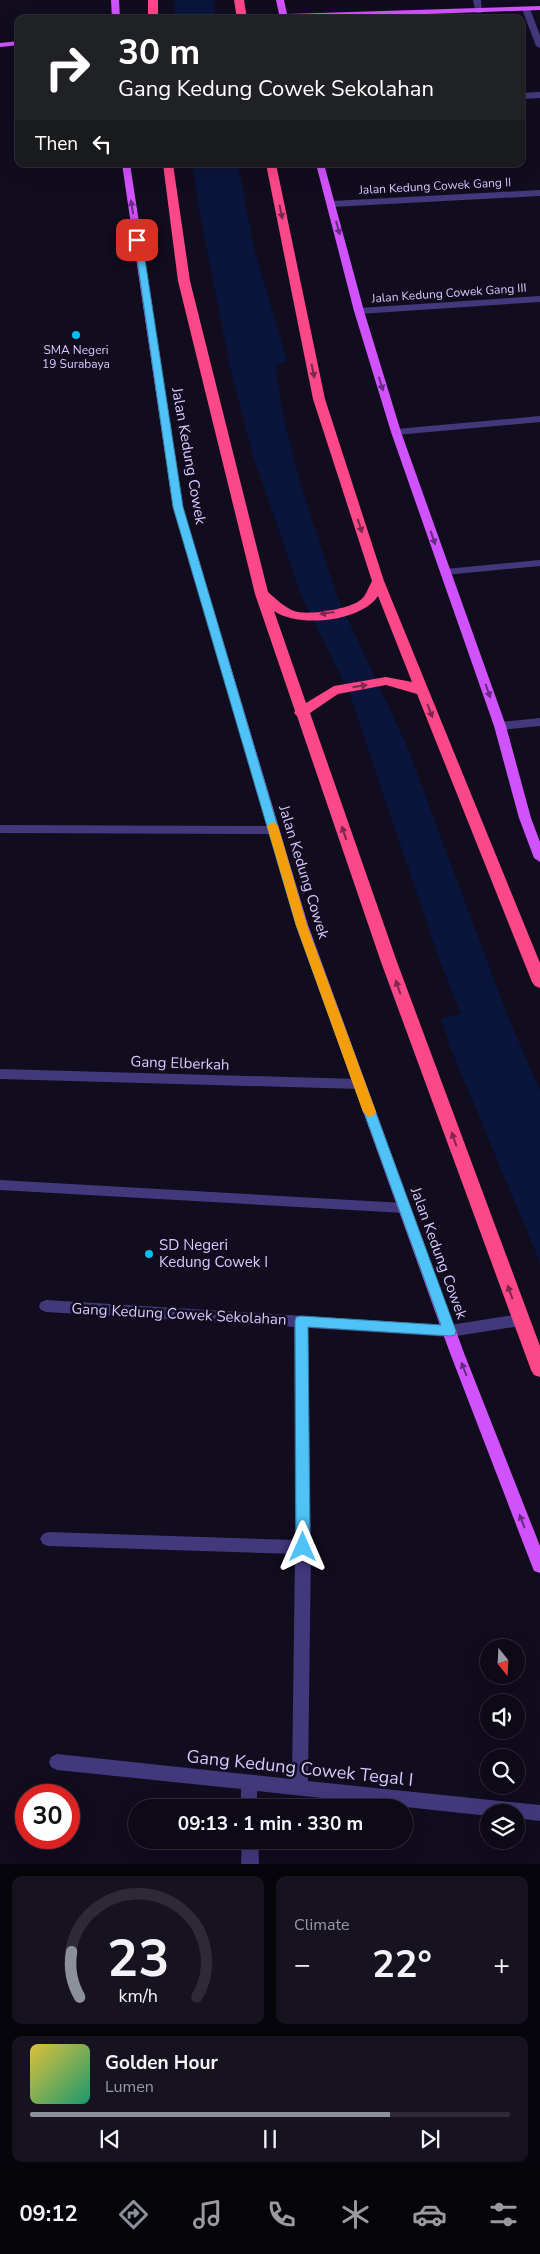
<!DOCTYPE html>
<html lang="en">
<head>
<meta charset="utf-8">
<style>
  body { margin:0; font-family:"Nunito Sans",sans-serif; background:#16121f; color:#f1f3f6; height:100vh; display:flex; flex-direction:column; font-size:19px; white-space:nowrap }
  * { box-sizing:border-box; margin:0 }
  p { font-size:16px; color:#9a9aa1 }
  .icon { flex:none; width:28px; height:28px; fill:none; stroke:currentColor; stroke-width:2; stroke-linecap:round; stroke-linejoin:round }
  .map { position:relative; height:1864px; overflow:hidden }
  .panel { display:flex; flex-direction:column; gap:12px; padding:12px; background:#07050c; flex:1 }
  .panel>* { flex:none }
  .guide { position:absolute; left:15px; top:15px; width:510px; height:152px; border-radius:10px; box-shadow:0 5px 20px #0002,0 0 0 1px #2d2a35; background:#202124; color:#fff; overflow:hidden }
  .needle { width:32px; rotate:162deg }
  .tools { position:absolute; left:480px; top:1639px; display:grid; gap:10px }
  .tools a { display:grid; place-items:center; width:45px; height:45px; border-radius:50%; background:#0d0916; box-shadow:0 5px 20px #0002,0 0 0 1px #2d2a35; font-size:25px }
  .speed { position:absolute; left:15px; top:1784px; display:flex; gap:10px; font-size:25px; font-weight:700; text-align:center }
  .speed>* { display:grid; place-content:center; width:65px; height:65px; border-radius:50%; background:#0d0916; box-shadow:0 5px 20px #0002,0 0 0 1px #2d2a35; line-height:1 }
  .speed .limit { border:8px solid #d22; background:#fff; color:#111 }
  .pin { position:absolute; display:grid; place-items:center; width:42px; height:42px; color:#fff; margin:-21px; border-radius:10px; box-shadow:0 2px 8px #0006 }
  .me { position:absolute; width:55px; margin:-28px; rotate:0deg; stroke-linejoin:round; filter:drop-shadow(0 0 4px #0008) }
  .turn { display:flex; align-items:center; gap:18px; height:105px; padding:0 20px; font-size:22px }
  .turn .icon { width:65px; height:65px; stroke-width:2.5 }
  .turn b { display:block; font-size:35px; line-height:42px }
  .then { display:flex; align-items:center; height:48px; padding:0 20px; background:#0003; gap:10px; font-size:19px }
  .big { font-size:38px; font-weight:700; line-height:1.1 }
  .panel .widget { flex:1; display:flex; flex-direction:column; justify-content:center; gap:8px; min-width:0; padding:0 18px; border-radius:10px; background:#16121f }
  .panel .dial { align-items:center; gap:0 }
  .dial svg { height:130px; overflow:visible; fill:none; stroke:#2d2a35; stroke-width:7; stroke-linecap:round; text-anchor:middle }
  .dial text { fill:#f1f3f6; stroke:none }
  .song { display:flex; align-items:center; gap:15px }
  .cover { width:60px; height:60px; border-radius:8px; background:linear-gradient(135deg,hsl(50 70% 55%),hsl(160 70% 35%)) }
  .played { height:5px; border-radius:2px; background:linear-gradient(90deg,#8c9099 75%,#2d2a35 75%) }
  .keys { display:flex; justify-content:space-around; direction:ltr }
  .heat { display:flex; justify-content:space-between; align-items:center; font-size:28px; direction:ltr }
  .panel .tiles { flex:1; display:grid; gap:12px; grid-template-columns:1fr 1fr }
  .widget:last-child { grid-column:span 2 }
  .trip { position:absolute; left:128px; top:1799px; width:285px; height:50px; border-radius:25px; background:#0d0916; box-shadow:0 5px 20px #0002,0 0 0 1px #2d2a35; font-weight:700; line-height:50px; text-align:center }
  .tabs { display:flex; height:80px; justify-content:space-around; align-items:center; background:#050409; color:#9a9aa1 }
  .tabs .icon { width:35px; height:35px }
  .tabs .on { color:#8c9099 }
  .tabs b { font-size:22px; color:#f1f3f6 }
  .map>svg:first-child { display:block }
  .water { fill:#09153a }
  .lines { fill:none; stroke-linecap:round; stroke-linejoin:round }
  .minor { fill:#42387c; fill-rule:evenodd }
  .major { fill:#d052fc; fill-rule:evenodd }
  .highway { fill:#fc4789; fill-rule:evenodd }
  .oneway { fill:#672c82 }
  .oneway2 { fill:#7b274e }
  .route { fill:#4fc3f7; stroke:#337fa1 }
  .slow { fill:#f59e0b }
  .poi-dot { fill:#04bef0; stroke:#110c1e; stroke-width:2 }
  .labels { text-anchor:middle; stroke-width:5; stroke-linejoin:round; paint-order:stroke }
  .far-street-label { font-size:12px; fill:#d6cafe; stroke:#110c1e }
  .far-poi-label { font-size:12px; fill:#d6cafe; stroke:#110c1e }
  .street-label { font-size:15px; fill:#d6cafe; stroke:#110c1e }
  .poi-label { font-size:15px; fill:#d6cafe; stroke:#110c1e; text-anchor:start }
  .near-street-label { font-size:18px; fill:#d6cafe; stroke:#110c1e }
</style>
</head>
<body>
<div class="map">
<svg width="540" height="1864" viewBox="0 0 540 1864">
  <rect width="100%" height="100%" fill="#110c1e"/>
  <g class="water">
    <path d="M174 0H214L216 19H175Z"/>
    <path d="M192 164H238L254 248 287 361 275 366 284 420 301 486 337 596 407 746 508 1017 540 1090V1262L451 1049 441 1018 461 1014 438 956 350 695 302 597 253 456 230 367 200 215Z"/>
  </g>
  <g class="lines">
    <g class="minor">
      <path d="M473 0H481L482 13H476Z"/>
      <path d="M523 7 530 9 540 35V48L536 46 522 9Z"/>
      <path d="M540 92V98L521 99V93Z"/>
      <path d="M540 190V196L332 207 328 204 332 201Z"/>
      <path d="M540 296V302L359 314 354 311 359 308Z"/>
      <path d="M540 416V422L396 435 391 432 396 429Z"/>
      <path d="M540 560V566L445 575 440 572 445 569Z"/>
      <path d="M540 718V726L500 730 494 726 500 722Z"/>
      <path d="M0 825 274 826 280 830 274 834 0 833Z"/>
      <path d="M0 1069 359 1079 364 1080 366 1084 364 1088 359 1089 0 1079Z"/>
      <path d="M0 1180 404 1203 409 1204 411 1208 409 1212 404 1213 0 1190Z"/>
      <path d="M46 1300 450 1325 520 1314 525 1316 527 1320 525 1324 520 1326 450 1337 308 1328 311 1547 308 1781 540 1805V1821L516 1818V1812H489V1816L257 1791V1808H241V1789L57 1770 51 1767 49 1762 51 1757 57 1754 292 1779 295 1554 48 1546 43 1544 40 1539 43 1534 48 1532 295 1540 294 1327 46 1312 41 1310 39 1306 41 1302Z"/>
      <path d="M242 1840H258L259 1864H241Z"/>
    </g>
    <g class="major">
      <path d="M111 0H119L120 19H112Z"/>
      <path d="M276 0H284L287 14 540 6V10L292 19 238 18 242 16 279 14Z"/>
      <path d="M19 41V45L0 47V43Z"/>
      <path d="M122 164H130L183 507 308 925 464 1353 540 1546V1573L534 1571 532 1566 450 1353 296 925 173 507Z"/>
      <path d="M316 164H324L364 311 401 432 506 726 531 818 540 842V862L534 858 519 818 494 726 391 432 354 311Z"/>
    </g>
    <g class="highway">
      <rect x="148" y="0" width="10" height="19"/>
      <path d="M234 0H244L247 19H237Z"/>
      <path d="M163 164H173L190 281 268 592C276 599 284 607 294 611 307 616 348 609 359 601 366 597 368 588 372 581L313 399 266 164H276L325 399 384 581 540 963V988L535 986 532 982 417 694 386 685 338 694 310 713 397 962 540 1346V1377L534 1375 531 1370 381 962 297 716 294 713 295 711 255 594 178 281ZM378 596 412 682 386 677 334 686 306 703 274 611C298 628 361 622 378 596Z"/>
    </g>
  </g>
  <defs><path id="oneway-solid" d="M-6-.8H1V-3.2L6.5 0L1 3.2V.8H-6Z" transform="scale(1.25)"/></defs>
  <g class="oneway">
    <use href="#oneway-solid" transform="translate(132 207) rotate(-99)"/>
    <use href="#oneway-solid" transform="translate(338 228) rotate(75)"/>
    <use href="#oneway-solid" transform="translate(381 384) rotate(73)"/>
    <use href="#oneway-solid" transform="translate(433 538) rotate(71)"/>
    <use href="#oneway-solid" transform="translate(488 691) rotate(70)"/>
    <use href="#oneway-solid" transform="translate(464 1369) rotate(-111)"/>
    <use href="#oneway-solid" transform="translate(522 1521) rotate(-111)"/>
  </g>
  <g class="oneway2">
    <use href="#oneway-solid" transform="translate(281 212) rotate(78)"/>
    <use href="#oneway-solid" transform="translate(313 371) rotate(78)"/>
    <use href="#oneway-solid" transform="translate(360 526) rotate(72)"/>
    <use href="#oneway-solid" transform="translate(327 613) rotate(172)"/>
    <use href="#oneway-solid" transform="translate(360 686) rotate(-9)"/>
    <use href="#oneway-solid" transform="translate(430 711) rotate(69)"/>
    <use href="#oneway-solid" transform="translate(344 833) rotate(-109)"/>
    <use href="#oneway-solid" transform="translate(398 987) rotate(-110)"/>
    <use href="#oneway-solid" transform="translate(454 1139) rotate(-110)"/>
    <use href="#oneway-solid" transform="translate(510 1292) rotate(-110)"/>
  </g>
  <path class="route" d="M134 238 142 240 183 507 307 925 456 1331 455 1335 450 1336 308 1327 310 1547 308 1551 303 1553 298 1551 296 1547 295 1321 296 1317 301 1316 441 1325 296 925 173 507Z"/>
  <path class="slow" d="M273 822 278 826 307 925 376 1112 374 1115 369 1117 363 1112 296 925 267 826Z"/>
  <g class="poi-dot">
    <circle cx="76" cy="335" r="5"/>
    <circle cx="149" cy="1254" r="5"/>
  </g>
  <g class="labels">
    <g class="far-street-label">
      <text transform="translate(435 186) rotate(-3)" y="4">Jalan Kedung Cowek Gang II</text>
      <text transform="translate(449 293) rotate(-4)" y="4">Jalan Kedung Cowek Gang III</text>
    </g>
    <g class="far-poi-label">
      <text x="76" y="354">SMA Negeri<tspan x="76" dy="14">19 Surabaya</tspan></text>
    </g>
    <g class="street-label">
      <text transform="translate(189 456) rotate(80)" y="5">Jalan Kedung Cowek</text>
      <text transform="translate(304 872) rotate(73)" y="5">Jalan Kedung Cowek</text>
      <text transform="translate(180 1063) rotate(2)" y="5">Gang Elberkah</text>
      <text transform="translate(439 1253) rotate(70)" y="5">Jalan Kedung Cowek</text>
      <text transform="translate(179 1314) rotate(3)" y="5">Gang Kedung Cowek Sekolahan</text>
    </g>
    <g class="poi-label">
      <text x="159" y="1250">SD Negeri<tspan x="159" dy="17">Kedung Cowek I</tspan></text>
    </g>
    <g class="near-street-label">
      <text transform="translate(300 1768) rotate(6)" y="6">Gang Kedung Cowek Tegal I</text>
    </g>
  </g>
</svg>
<div class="tools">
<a><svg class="needle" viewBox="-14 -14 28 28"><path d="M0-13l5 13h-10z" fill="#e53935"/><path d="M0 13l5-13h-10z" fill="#9a9aa1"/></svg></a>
<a><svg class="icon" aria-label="sound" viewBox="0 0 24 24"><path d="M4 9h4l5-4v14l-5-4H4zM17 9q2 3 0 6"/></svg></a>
<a><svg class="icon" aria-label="search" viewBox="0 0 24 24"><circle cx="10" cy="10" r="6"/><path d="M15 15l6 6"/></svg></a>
<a><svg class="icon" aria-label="layers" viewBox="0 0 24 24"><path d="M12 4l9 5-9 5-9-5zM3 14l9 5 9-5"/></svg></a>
</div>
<div class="speed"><div class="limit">30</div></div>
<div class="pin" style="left:137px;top:240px;background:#d93025"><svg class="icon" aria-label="arrive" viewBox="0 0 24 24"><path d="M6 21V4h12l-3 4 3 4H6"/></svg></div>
<svg class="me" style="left:303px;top:1547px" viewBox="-20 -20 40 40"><path d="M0-17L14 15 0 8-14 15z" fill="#4fc3f7" stroke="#fff" stroke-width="4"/></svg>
<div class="trip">09:13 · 1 min · 330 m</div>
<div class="guide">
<div class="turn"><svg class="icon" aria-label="right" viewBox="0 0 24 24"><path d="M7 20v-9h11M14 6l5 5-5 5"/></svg><div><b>30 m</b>Gang Kedung Cowek Sekolahan</div></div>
<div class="then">Then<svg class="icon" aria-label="left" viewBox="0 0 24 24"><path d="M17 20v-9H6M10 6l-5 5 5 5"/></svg></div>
</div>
</div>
<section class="panel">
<div class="tiles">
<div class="widget dial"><svg viewBox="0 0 100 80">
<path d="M14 69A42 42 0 1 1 86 69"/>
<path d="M14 69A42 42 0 0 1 9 41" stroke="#8c9099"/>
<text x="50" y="56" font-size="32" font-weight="700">23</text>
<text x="50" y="72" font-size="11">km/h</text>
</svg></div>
<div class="widget"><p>Climate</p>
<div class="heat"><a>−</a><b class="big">22°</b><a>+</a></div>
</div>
<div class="widget">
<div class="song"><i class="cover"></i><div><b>Golden Hour</b><p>Lumen</p></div></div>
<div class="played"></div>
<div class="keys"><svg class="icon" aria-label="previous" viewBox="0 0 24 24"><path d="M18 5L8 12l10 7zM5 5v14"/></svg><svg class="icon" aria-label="pause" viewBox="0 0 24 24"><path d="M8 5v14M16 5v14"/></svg><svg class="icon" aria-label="next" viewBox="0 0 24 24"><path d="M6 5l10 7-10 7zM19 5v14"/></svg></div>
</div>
</div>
</section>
<nav class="tabs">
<b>09:12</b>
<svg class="icon on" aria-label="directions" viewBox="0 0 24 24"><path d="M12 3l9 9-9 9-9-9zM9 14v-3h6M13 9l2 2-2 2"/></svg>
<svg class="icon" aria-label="music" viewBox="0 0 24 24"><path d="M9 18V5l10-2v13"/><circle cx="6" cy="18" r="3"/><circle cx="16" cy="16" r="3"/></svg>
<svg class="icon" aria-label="phone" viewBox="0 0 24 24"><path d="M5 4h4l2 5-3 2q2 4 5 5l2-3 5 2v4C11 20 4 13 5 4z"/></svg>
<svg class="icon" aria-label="climate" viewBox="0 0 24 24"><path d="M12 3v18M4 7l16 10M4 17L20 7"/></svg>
<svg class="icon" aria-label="car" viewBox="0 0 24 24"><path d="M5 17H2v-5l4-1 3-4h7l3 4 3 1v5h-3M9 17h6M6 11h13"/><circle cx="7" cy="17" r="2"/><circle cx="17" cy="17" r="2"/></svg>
<svg class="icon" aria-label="filters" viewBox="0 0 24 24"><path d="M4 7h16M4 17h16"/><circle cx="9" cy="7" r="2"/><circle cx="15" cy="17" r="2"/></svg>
</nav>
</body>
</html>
